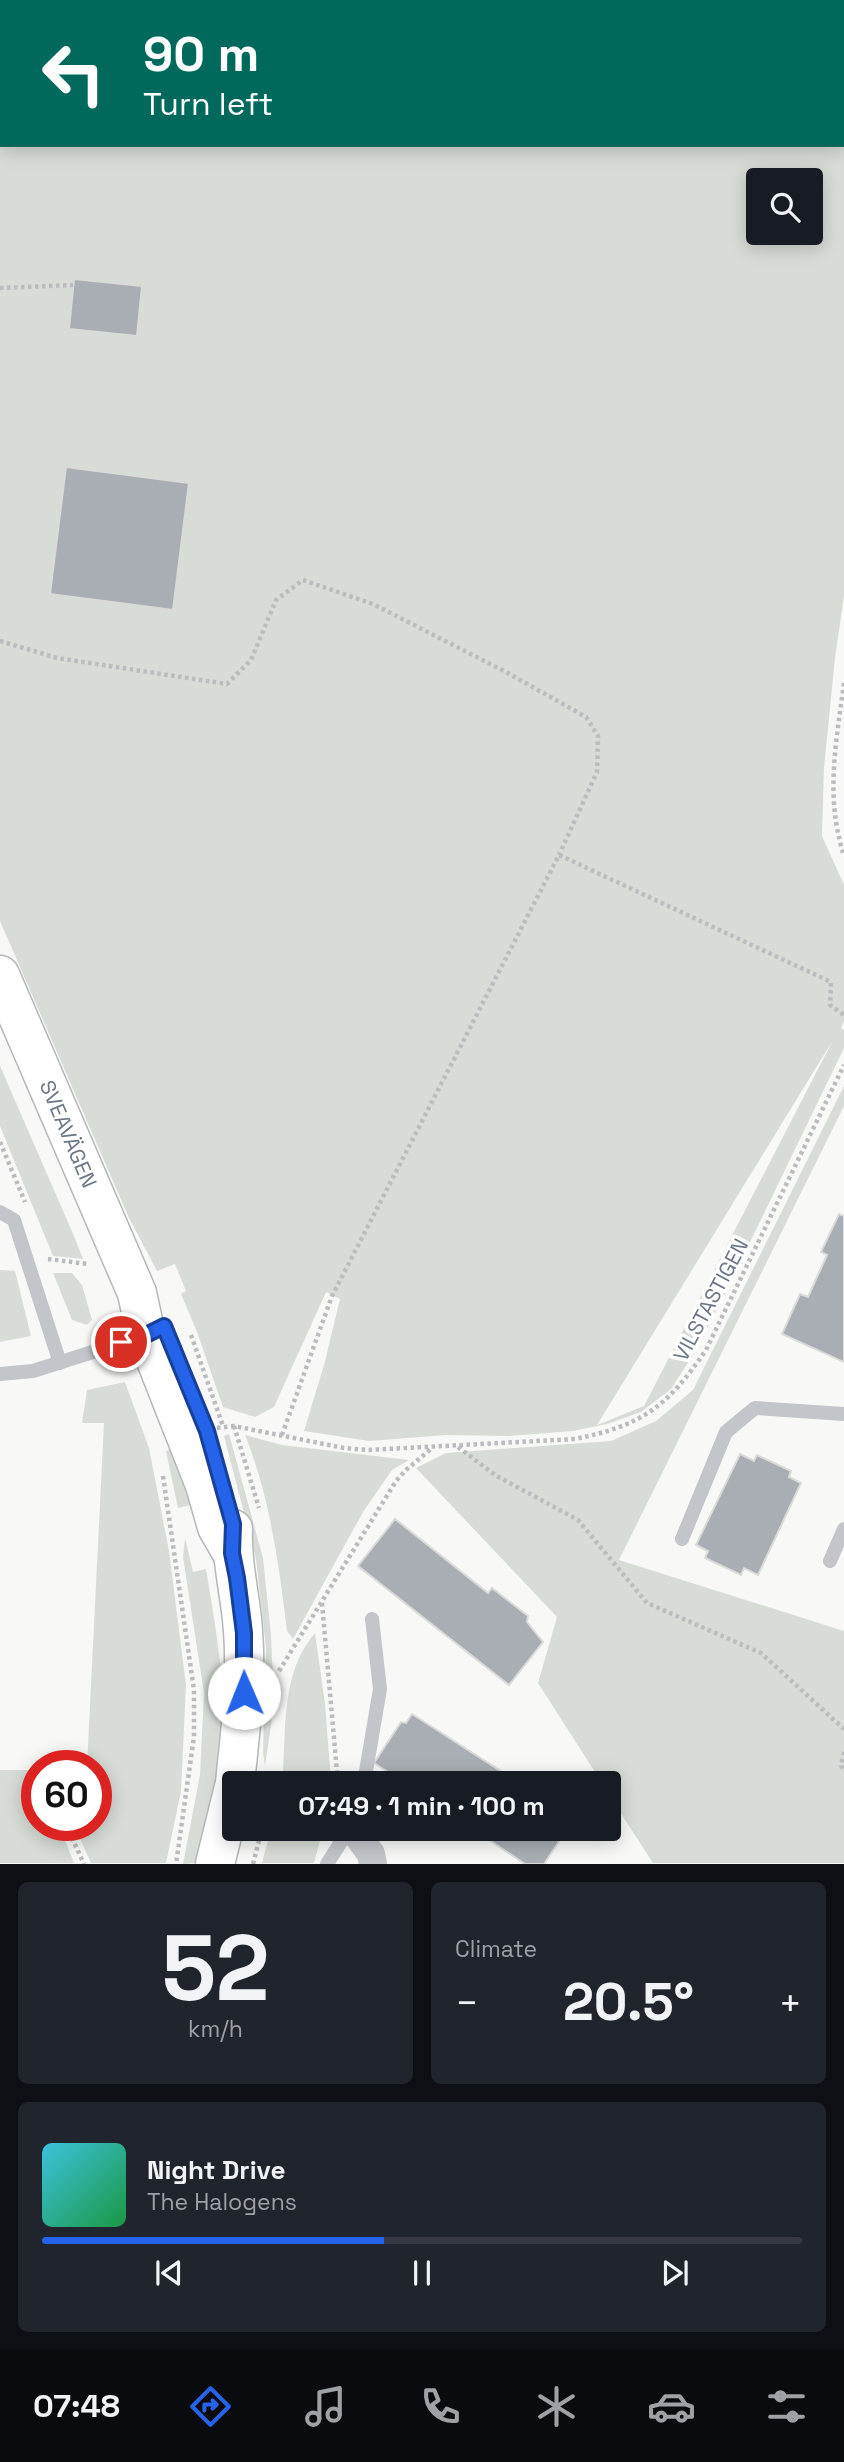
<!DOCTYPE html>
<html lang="en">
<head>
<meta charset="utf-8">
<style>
  body { margin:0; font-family:"Space Grotesk",sans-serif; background:#20242c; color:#f1f3f6; height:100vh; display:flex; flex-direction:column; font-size:26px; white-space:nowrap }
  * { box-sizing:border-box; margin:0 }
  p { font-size:23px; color:#9ea1a6 }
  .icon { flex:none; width:38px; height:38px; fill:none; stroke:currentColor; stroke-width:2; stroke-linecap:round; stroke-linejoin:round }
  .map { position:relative; height:1864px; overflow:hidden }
  .side { display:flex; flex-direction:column; gap:18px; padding:18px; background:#0d0f14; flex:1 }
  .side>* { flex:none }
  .hud { position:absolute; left:0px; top:0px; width:845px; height:147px; box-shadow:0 4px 18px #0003; background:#00695c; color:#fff; overflow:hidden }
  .buttons { position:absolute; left:746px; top:168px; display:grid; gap:14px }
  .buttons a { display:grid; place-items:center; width:77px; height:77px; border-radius:7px; background:#171b24; box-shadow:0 4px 18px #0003; font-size:35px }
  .speed { position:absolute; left:21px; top:1750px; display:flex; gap:14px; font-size:35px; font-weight:700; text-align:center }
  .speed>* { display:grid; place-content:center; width:91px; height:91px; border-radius:50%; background:#171b24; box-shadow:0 4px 18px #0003; line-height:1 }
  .speed .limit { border:10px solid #d22; background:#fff; color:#111 }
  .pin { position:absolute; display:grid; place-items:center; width:60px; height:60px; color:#fff; margin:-30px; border:4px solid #fff; border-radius:50%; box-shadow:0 2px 7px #0007 }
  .me { position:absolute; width:77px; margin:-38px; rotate:359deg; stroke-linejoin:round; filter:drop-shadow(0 0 5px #0008) }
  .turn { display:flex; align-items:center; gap:24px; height:147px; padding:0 28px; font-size:32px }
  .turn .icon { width:91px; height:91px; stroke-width:2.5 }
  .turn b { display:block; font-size:49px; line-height:60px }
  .big { font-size:52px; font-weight:800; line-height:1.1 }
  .side .tile { flex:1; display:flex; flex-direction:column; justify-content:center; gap:10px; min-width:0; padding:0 24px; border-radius:10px; background:#20242c }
  .side .dial { align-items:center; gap:0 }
  .dial b { font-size:91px; line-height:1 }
  .song { display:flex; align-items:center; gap:21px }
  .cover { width:84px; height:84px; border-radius:10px; background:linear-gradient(135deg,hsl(190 70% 55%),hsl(140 70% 35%)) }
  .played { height:7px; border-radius:4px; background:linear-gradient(90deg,#2563eb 45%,#363941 45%) }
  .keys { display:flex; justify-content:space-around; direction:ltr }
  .heat { display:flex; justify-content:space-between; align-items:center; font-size:38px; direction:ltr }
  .side .tiles { flex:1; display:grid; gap:18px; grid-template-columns:1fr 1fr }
  .tile:last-child { grid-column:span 2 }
  .trip { position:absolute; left:222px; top:1771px; width:399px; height:70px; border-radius:7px; background:#171b24; box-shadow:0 4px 18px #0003; font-weight:800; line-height:70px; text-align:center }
  .tab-bar { display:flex; height:112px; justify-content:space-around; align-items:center; background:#090b0e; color:#9ea1a6 }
  .tab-bar .icon { width:49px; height:49px }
  .tab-bar .on { color:#2563eb }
  .tab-bar b { font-size:32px; color:#f1f3f6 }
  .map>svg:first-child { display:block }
  .green { fill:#d7ddd6; fill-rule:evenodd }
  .building { fill:#a8aeb4; stroke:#dadad8; stroke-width:2 }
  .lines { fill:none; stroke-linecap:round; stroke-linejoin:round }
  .secondary-casing { stroke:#b2b7bc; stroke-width:41 }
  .primary-casing { stroke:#b4b7bb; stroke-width:41 }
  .path { stroke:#babcbf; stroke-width:4.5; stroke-dasharray:3.5 3.5; stroke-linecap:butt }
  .service { stroke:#c2c5c9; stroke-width:14 }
  .minor { stroke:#c2c5c9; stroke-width:28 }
  .secondary { stroke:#fff; stroke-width:38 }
  .primary { stroke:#fff; stroke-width:38 }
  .route-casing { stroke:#184099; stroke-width:18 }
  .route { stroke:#2563eb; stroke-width:12 }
  .labels { text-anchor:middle; stroke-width:7; stroke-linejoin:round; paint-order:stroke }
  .street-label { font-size:21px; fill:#6a7684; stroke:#fff }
</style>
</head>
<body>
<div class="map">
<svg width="844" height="1864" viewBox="0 0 844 1864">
  <rect width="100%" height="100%" fill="#f8f8f6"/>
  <g class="green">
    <path d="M0 0H126L2 2 0 15Z"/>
    <path d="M2 96V145H844V135V596L835 658 824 768 822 836 844 885V1021L841 1028 844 1030V1048L722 1300 693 1355 671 1389 641 1412 607 1424 573 1431 509 1436 446 1435 369 1441 304 1431 324 1365 340 1299 326 1292 274 1407 255 1417 223 1407 197 1332 181 1294 186 1291 175 1264 157 1271 129 1218 0 921V97ZM758 180H810V233H758ZM833 1040 644 1406 597 1425Z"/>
    <path d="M0 1066 74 1236 83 1259 53 1256 0 1126Z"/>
    <path d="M844 1086V1106L619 1560 844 1631V1863H653L609 1795V1783H602L538 1683 557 1617 416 1468 446 1453 611 1441 656 1421 693 1390Z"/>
    <path d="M0 1270 15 1271 31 1336 0 1342Z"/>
    <path d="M53 1273H72L82 1285 92 1320 87 1325 72 1320Z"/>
    <path d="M125 1382 149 1448 169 1551 186 1685 181 1791 166 1863H91L74 1825H96V1766H87L104 1423H82L87 1390Z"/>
    <path d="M229 1434 263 1558 271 1635 274 1705 265 1766 263 1753 266 1649 256 1559 224 1436Z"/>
    <path d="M245 1435 282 1445 409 1460 392 1470 363 1512 293 1639 287 1631C279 1565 270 1497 245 1435Z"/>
    <path d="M177 1446 191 1505 178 1508 166 1451Z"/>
    <path d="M185 1538 193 1572 206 1569C213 1612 221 1655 223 1698 225 1749 209 1814 195 1863L183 1864 200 1775 204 1693 183 1557Z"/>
    <path d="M315 1633 325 1704 331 1781 327 1783 283 1772C286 1724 282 1671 315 1633Z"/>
    <path d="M0 1770H37V1825H59L74 1863H0Z"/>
    <path d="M323 1829 314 1863H262L268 1840 278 1835Z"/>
  </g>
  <g class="building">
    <path d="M74 279 142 286 137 336 69 329Z"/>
    <path d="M66 467 189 483 173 610 50 594Z"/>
    <path d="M839 1214 844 1216V1362L782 1334 800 1294 808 1297 827 1255 821 1252Z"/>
    <path d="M740 1454 754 1461 757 1455 791 1471 789 1477 801 1483 758 1575 744 1568 741 1575 705 1558 708 1551 696 1545Z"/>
    <path d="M395 1519 488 1593 492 1588 528 1616 527 1622 543 1642 509 1685 358 1566Z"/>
    <path d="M412 1714 510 1777 514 1774 528 1783H405L374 1763 401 1722 406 1723Z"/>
    <path d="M473 1829H567L544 1864H525Z"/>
  </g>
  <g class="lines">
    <defs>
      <g id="secondary">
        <path d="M336 2 360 0"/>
        <path d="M0 45H2"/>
        <path d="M0 77H2"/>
      </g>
      <g id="primary">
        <path d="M0 975 137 1293 146 1335 205 1485 217 1527 232 1553"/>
        <path d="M233 1529C231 1563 241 1597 243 1631 247 1682 240 1733 235 1783"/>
        <path d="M215 1864 234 1787"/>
      </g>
    </defs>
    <use href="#secondary" class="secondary-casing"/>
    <use href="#primary" class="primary-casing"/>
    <g class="path">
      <path d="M204 0V2"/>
      <path d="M170 2 182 0"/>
      <path d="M0 288 73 285"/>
      <path d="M0 641 57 658 227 684 251 660 276 600 303 580 373 604 506 672 586 717 598 736 597 772 559 855"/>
      <path d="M844 683C836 743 825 797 844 856"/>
      <path d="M0 1142 25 1202"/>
      <path d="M48 1259 88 1264"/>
      <path d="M191 1335 223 1426"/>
      <path d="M234 1426 259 1508"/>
      <path d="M217 1428 234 1426 344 1448 368 1450 575 1439C643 1425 667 1407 706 1350L844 1065"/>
      <path d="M282 1435 332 1296 559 855 831 982 830 1005 844 1015"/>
      <path d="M458 1447 495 1475 578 1520 647 1603 761 1653 844 1729"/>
      <path d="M163 1476 194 1690V1737L176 1864"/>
      <path d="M322 1603 338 1783"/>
      <path d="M279 1671 396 1481 406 1470 432 1448"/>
      <path d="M844 1752 841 1766 844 1769"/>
      <path d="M57 1753 58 1766"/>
      <path d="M66 1825 84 1864"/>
      <path d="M253 1864 262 1829"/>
    </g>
    <g class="service">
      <path d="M0 1212 14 1220 60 1363"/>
      <path d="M0 1374 33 1371 143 1336"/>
      <path d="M682 1539 726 1432 755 1408 844 1414"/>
      <path d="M830 1561 844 1529"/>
      <path d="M364 1783 380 1689 372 1619"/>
      <path d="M327 1864 349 1829"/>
    </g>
    <g class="minor">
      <path d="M303 2V0"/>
      <path d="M353 1829 371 1854 373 1864"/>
    </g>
    <use href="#secondary" class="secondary"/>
    <use href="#primary" class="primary"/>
  </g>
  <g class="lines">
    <defs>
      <path id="route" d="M121 1342 146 1335 164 1326 207 1431 233 1524 232 1553 237 1578 244 1633V1693"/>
    </defs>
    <use href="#route" class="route-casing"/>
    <use href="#route" class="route"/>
  </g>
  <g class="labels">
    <g class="street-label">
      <text transform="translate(68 1134) rotate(67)" y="7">SVEAVÄGEN</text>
      <text transform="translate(711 1300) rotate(-62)" y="7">VILSTASTIGEN</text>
    </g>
  </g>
</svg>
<div class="buttons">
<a><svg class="icon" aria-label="search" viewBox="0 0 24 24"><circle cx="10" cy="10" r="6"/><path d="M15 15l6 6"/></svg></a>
</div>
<div class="speed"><div class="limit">60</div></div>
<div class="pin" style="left:121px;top:1342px;background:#d93025"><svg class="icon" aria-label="arrive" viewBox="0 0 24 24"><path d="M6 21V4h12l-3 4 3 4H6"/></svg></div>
<svg class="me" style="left:244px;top:1693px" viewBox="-20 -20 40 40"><circle r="19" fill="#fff"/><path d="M0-13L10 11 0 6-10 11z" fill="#2563eb"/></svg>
<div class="trip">07:49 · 1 min · 100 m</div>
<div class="hud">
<div class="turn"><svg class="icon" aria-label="left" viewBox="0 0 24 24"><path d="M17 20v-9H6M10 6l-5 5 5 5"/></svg><div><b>90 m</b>Turn left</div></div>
</div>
</div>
<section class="side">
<div class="tiles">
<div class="tile dial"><b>52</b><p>km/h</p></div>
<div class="tile"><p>Climate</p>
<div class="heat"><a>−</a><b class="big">20.5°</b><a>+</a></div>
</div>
<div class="tile">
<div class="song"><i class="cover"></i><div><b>Night Drive</b><p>The Halogens</p></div></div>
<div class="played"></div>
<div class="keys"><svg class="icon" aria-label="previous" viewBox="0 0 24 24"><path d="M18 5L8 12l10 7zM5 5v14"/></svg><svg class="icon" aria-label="pause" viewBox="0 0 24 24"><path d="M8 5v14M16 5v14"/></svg><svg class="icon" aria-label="next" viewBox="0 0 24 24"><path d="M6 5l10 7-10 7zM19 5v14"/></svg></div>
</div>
</div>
</section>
<nav class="tab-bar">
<b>07:48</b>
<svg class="icon on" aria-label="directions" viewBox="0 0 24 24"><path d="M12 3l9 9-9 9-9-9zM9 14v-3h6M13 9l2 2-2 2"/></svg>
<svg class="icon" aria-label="music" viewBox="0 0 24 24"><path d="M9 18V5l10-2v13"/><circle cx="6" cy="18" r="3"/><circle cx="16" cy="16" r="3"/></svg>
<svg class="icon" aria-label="phone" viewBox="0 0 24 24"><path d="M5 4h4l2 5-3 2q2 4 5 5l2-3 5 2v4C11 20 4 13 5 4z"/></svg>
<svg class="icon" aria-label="climate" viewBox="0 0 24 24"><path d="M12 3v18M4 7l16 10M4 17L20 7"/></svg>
<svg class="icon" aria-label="car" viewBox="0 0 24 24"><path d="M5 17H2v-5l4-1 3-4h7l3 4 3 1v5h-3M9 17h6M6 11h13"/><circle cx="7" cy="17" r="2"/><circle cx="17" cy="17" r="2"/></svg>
<svg class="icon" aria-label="filters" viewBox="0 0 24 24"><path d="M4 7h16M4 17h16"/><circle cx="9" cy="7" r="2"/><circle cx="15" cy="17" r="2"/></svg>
</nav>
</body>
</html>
